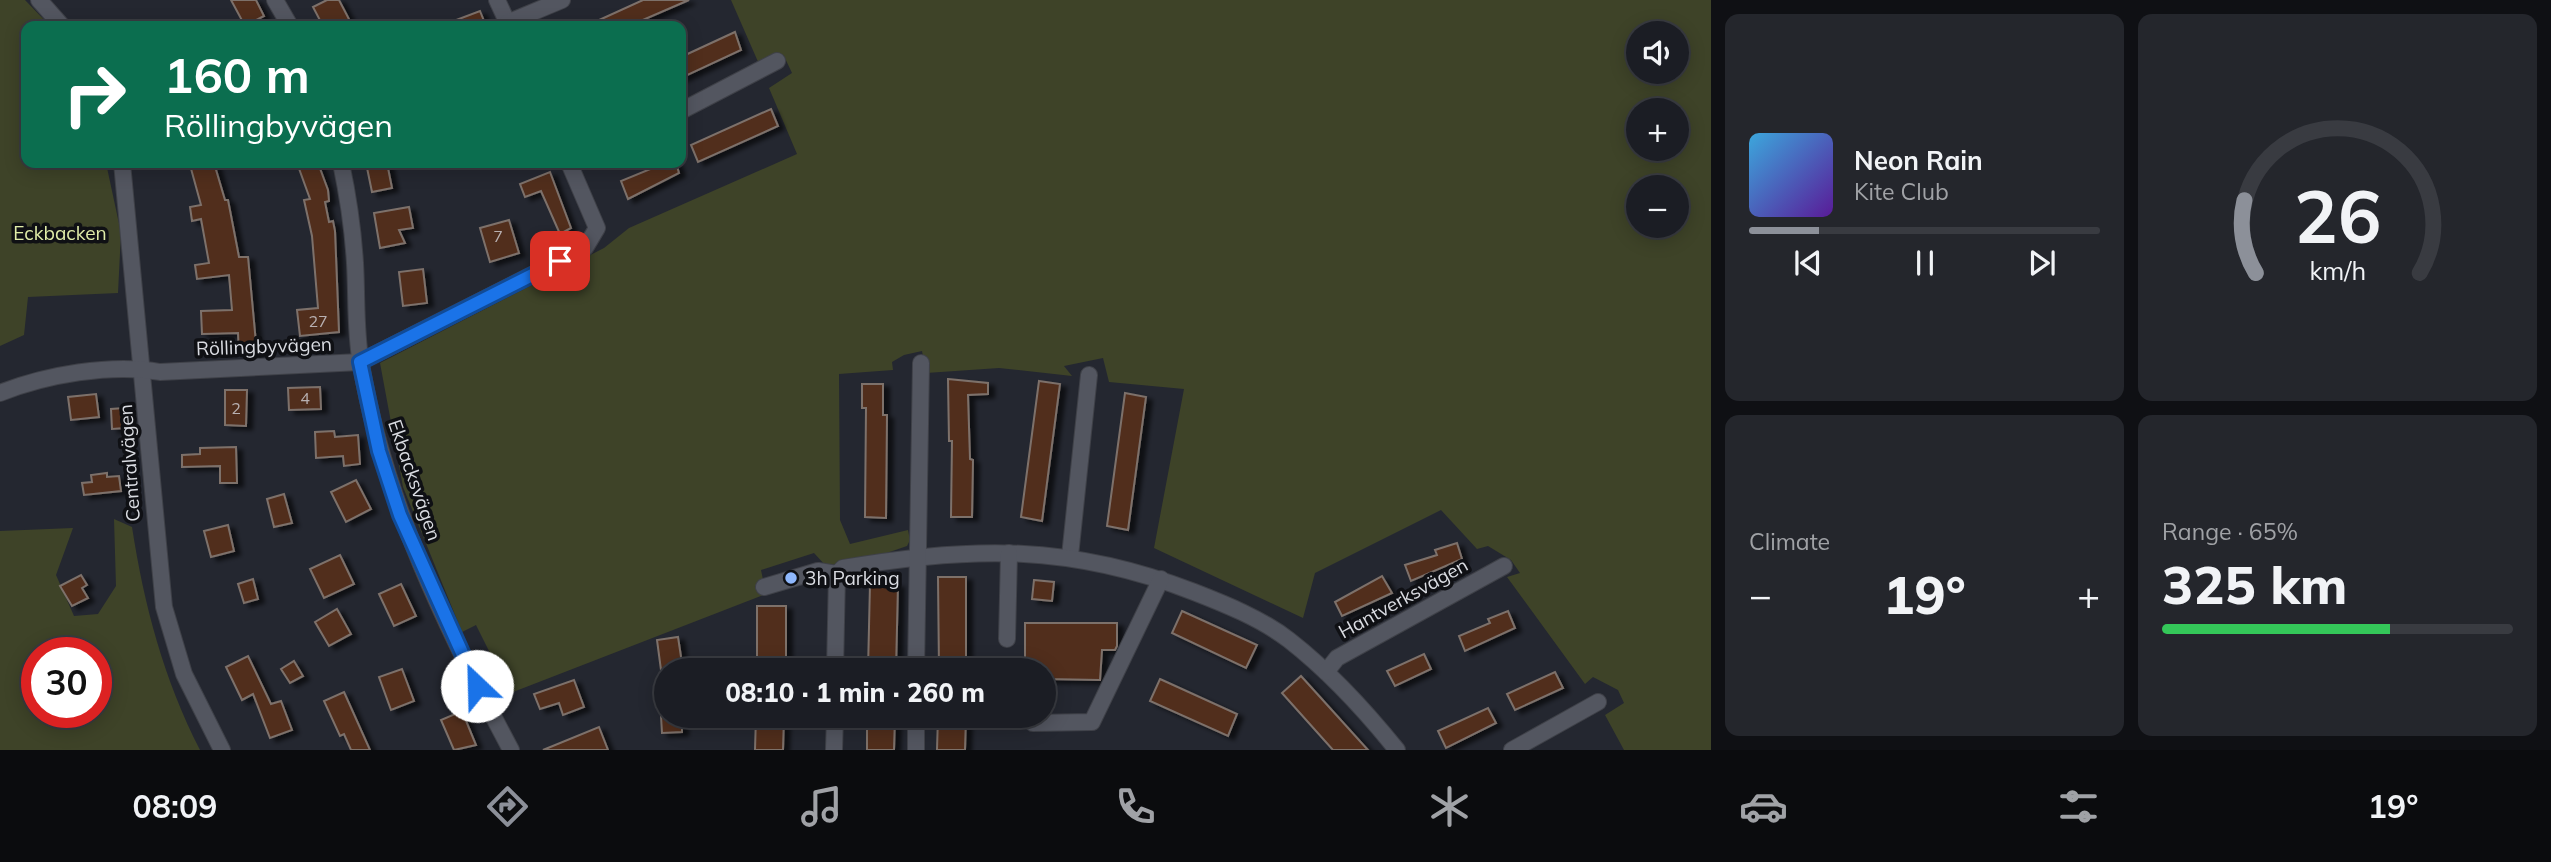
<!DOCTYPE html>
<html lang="en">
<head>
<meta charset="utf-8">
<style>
  body { margin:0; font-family:Mulish,sans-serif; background:#24262c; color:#f1f3f6; height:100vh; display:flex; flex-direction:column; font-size:26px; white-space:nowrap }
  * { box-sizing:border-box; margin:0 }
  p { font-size:23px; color:#a0a2a6 }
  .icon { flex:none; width:38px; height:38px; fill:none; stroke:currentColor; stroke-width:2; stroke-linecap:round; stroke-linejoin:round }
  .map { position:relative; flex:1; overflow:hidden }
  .drawer { display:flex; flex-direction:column; gap:14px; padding:14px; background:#0f1014; width:840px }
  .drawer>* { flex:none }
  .hud { position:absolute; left:21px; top:21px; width:665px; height:147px; border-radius:14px; box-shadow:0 4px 18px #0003,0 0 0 2px #393b41; background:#0b6e4f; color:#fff; overflow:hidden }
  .buttons { position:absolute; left:1626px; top:21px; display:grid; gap:14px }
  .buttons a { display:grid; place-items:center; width:63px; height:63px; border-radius:50%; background:#1b1d24; box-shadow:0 4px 18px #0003,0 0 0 2px #393b41; font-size:35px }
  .speed { position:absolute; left:21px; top:637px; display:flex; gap:14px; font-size:35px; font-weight:700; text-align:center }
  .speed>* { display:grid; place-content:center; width:91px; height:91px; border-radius:50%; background:#1b1d24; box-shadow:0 4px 18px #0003,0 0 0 2px #393b41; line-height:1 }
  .speed .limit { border:10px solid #d22; background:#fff; color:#111 }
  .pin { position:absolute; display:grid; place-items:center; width:60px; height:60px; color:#fff; margin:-30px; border-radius:14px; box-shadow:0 4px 10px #0006 }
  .me { position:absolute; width:77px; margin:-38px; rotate:336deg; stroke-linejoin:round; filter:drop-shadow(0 0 5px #0008) }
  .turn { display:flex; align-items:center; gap:24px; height:147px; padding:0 28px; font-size:32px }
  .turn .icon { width:91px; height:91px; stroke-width:2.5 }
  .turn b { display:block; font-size:49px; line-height:60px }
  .big { font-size:52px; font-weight:800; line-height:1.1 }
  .drawer .tile { flex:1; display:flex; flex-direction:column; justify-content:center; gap:10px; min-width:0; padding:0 24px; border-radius:14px; background:#24262c }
  .drawer .dial { align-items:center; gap:0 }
  .dial svg { height:182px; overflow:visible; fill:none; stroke:#393b41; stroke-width:7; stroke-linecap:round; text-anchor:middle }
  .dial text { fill:#f1f3f6; stroke:none }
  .song { display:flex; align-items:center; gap:21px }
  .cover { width:84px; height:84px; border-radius:10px; background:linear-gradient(135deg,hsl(200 70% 55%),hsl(270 70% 35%)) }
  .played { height:7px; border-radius:4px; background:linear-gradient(90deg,#8c9099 20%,#393b41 20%) }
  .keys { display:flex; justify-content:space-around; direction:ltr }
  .heat { display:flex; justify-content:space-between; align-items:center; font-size:38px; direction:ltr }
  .charge { height:10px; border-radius:5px; background:linear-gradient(90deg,#34c759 65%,#393b41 0) }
  .drawer .tiles { flex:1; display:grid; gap:14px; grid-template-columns:repeat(2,1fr) }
  .trip { position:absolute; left:654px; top:658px; width:402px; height:70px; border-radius:35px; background:#1b1d24; box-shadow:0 4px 18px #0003,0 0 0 2px #393b41; font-weight:800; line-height:70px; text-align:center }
  .menu { display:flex; height:112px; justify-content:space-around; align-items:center; background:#0b0c0e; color:#a0a2a6 }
  .menu .icon { width:49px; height:49px }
  .menu .current { color:#8c9099 }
  .menu b { font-size:32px; color:#f1f3f6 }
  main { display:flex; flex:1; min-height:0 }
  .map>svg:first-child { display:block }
  .green { fill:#3e4328; fill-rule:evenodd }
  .building { fill:#512d1d; stroke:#7d716b; stroke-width:2; filter:url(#shadow) }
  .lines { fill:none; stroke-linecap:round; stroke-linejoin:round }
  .minor-casing { stroke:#3f4148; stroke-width:18 }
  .minor { stroke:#535660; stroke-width:16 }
  .route-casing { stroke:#114b97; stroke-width:18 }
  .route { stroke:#1a73e8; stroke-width:12 }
  .poi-dot { fill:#8fb8fd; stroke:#0f1014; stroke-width:2.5 }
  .labels { text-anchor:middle; stroke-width:7; stroke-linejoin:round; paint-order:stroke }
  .number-label { font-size:16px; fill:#b8b0b1 }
  .park-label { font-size:19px; fill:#e0eca8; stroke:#0f1014 }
  .street-label { font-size:19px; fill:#dadce2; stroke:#0f1014 }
  .poi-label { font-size:19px; fill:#dadce2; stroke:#0f1014; text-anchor:start }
</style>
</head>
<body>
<main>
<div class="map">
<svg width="1711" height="750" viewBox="0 0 1711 750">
  <defs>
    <filter id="shadow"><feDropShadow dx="6" dy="3.5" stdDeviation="2" flood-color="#0009"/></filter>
  </defs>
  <rect width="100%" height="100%" fill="#242730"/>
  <g class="green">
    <path d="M0 0H25L50 26H26V163H106L121 233 118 293 28 297 24 335 0 346Z"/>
    <path d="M731 0H1711V750H1624L1605 715 1624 703 1618 690 1593 677 1585 684 1507 577 1520 573 1511 560 1488 546 1477 549 1441 510 1315 573 1303 618 1154 548 1184 389 1109 382 1103 358 1064 366 1072 376 999 368 926 373 922 351 904 355 892 362 893 370 839 374 840 520 850 544 908 530 910 540 907 546 843 568 826 566 814 553 761 570 766 594 498 698 491 683 502 677 476 625 462 632 403 487 380 363 604 248 629 228 797 154 769 88 792 73 784 56 759 64ZM1638 33H1676V72H1638ZM1638 110H1676V149H1638ZM1638 187H1676V226H1638Z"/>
    <path d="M114 519 132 527C144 605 164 680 200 750H0V531L73 528 56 575 74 616 98 614 116 586ZM37 653H96V712H37Z"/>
  </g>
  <g class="building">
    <path d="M231 0H256L264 16 245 26Z"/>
    <path d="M327 0H339L351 23 345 26H323L313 7Z"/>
    <path d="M643 0H689L629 26H586Z"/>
    <path d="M480 11 486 26H443V25Z"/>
    <path d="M735 32 741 50 681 78V57Z"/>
    <path d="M771 109 778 126 698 162 691 145Z"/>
    <path d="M196 163H214L225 200H228L239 257H248L257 354 239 355 238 333 202 334 201 311 232 310 229 275 197 279 195 265 209 263 201 219 192 221 190 207 201 205 190 165Z"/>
    <path d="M297 163H318L328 190 329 201 325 202 329 222 333 221 335 231 339 332 300 336 297 310 318 308 312 236 304 200 310 199Z"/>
    <path d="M366 163H387L392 188 372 192Z"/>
    <path d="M651 163H676L679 173 628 199 621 181 653 168Z"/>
    <path d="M550 172 571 228 560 234 541 191 525 197 520 184Z"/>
    <path d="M409 207 413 228 399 230 405 243 380 248 374 213Z"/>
    <path d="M509 220 519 253 490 262 480 228Z"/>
    <path d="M423 269 427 303 403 306 399 272Z"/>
    <path d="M948 379 988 383V394L968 395 970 459 973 460 972 517H951L952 441H949Z"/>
    <path d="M1039 381 1060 384 1042 521 1021 517Z"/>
    <path d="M862 384H883V415H887L886 518 865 517 866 408H862Z"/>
    <path d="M320 387 321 409 289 410 288 388Z"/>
    <path d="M225 390H247L246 426 225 425Z"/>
    <path d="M1125 393 1146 397 1128 530 1107 526Z"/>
    <path d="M96 394 99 417 71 420 68 397Z"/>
    <path d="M124 408 125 428 112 429 111 409Z"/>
    <path d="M334 431 335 437 358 435 360 464 344 466 343 456 316 458 315 432Z"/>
    <path d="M236 447 237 483H220V466L182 467V455L200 454V448Z"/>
    <path d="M107 473V477L119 476 121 491 84 495 82 483 92 482 91 475Z"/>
    <path d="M356 480 371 509 346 522 331 492Z"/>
    <path d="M284 494 292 523 274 527 267 499Z"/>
    <path d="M228 525 234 551 211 557 204 531Z"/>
    <path d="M1457 543 1462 559 1411 581 1405 565 1437 555 1435 550Z"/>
    <path d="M340 555 354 584 324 598 310 569Z"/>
    <path d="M81 575 87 585 82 588 88 598 72 606 60 586Z"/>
    <path d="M1382 576 1392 593 1342 616 1335 602Z"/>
    <path d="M938 577H966V670H939Z"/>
    <path d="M253 579 258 599 244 603 238 584Z"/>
    <path d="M1034 580 1054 582 1052 601 1032 599Z"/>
    <path d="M401 584 416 616 394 626 379 594Z"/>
    <path d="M870 584H898L896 670H868Z"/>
    <rect x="757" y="606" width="29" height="60"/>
    <path d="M337 609 351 634 329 646 315 622Z"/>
    <path d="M1182 611 1257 645 1246 668 1172 633Z"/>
    <path d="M1508 611 1515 628 1465 651 1459 636 1490 623 1488 619Z"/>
    <path d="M1025 623H1117V646L1115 650H1102L1100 680 1045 679V670H1025Z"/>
    <path d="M678 637 683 670H661L657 640Z"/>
    <path d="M1424 654 1431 669 1395 686 1387 671Z"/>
    <path d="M248 656 271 704 281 701 292 730 270 738 253 694 242 700 226 667Z"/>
    <path d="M294 661 303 676 290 683 281 669Z"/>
    <path d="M402 669 414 701 391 710 379 677Z"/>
    <path d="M1555 672 1563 688 1515 710 1507 694Z"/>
    <path d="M1301 676 1368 750H1333L1282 693Z"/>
    <path d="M1160 679 1237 714 1228 736 1150 701Z"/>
    <path d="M574 680 584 707 563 715 559 703 540 709 534 694Z"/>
    <path d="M344 692 370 750H351L344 734 340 736 324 701Z"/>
    <path d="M1488 708 1496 723 1446 748 1438 731Z"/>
    <path d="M462 711 476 745 454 750 441 720Z"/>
    <path d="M661 716H682V732L662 733Z"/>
    <path d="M756 716H784L783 750H755Z"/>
    <path d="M867 716H895L894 750H867Z"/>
    <path d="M938 716H966L965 750H937Z"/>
    <path d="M599 727 608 750H543Z"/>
  </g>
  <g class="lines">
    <defs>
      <g id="minor">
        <path d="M39 0 62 26"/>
        <path d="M275 0 290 26"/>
        <path d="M497 0 509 26"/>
        <path d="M507 23 562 0"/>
        <path d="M681 111 777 61"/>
        <path d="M122 163 164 607 184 674 222 750"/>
        <path d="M341 163C348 196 353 230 355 263 357 296 355 331 361 364 384 501 446 628 511 750"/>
        <path d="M0 393C45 375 111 363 160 372L360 362 585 248 597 228 569 163"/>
        <path d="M1070 556 1089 375"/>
        <path d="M837 574 843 568C971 546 1071 544 1194 592 1225 604 1262 619 1289 640 1330 672 1364 709 1397 750"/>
        <path d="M764 587 818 571 837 574"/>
        <path d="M1007 639 1009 553"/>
        <path d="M835 670 837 574"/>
        <path d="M916 670 921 363"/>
        <path d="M1326 672 1337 658 1504 566"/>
        <path d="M1033 723 1092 722 1161 579"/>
        <path d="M834 750 835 716"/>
        <path d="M916 750V716"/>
        <path d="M1512 750 1598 702"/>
      </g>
    </defs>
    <use href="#minor" class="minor-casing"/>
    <use href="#minor" class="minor"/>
  </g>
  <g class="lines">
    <defs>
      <path id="route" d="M477 686 400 515 379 451 360 362 560 261"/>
    </defs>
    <use href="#route" class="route-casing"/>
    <use href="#route" class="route"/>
  </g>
  <circle class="poi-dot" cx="791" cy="578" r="7"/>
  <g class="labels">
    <g class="number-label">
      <text x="498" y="242">7</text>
      <text x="318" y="327">27</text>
      <text x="305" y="404">4</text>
      <text x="236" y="414">2</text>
    </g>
    <g class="park-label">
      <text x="60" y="240">Eckbacken</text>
    </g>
    <g class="street-label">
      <text transform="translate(264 346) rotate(-2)" y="7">Röllingbyvägen</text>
      <text transform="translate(129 463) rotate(-94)" y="7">Centralvägen</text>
      <text transform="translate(415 480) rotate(71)" y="7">Ekbacksvägen</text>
      <text transform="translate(1403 598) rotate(-29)" y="7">Hantverksvägen</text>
    </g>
    <g class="poi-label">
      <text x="805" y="585">3h Parking</text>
    </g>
  </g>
</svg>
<div class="buttons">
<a><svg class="icon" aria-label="sound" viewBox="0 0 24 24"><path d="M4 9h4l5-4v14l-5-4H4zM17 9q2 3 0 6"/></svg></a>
<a>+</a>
<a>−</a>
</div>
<div class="speed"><div class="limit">30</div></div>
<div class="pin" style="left:560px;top:261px;background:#d93025"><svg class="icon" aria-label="arrive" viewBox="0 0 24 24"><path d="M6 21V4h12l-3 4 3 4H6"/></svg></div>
<svg class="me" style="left:477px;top:686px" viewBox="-20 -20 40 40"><circle r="19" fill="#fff"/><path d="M0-13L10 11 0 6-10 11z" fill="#1a73e8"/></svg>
<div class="trip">08:10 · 1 min · 260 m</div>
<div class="hud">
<div class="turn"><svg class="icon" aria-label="right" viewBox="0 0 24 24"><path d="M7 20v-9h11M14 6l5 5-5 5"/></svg><div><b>160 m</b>Röllingbyvägen</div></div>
</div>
</div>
<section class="drawer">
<div class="tiles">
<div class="tile">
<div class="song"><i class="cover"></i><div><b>Neon Rain</b><p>Kite Club</p></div></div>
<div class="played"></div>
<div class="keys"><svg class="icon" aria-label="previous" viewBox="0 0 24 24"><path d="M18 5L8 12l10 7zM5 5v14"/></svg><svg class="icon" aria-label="pause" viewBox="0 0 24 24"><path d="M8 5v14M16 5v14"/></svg><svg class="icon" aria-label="next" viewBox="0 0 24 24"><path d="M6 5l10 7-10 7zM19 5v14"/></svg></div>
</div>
<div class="tile dial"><svg viewBox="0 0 100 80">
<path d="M14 69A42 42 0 1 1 86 69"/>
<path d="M14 69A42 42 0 0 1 9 37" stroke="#8c9099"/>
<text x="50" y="56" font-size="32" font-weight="700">26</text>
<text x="50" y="72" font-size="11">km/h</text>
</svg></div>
<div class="tile"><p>Climate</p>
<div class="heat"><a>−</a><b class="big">19°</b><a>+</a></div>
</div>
<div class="tile"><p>Range · 65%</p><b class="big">325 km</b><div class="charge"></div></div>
</div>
</section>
</main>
<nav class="menu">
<b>08:09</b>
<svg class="icon current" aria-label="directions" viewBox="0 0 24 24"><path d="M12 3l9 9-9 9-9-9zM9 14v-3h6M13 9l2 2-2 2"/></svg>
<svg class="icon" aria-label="music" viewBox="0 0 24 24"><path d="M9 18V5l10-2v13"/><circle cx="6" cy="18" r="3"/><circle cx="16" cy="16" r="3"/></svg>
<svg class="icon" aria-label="phone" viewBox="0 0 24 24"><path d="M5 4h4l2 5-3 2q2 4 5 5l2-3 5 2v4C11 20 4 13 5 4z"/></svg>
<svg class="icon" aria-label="climate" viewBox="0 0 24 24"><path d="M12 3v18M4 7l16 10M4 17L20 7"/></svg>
<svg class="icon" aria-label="car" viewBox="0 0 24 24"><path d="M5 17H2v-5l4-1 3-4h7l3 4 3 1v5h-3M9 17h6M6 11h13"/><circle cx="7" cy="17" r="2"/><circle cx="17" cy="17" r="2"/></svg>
<svg class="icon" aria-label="filters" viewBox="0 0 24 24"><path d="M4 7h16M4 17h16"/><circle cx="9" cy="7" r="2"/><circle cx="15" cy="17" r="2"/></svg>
<b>19°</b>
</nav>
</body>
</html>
